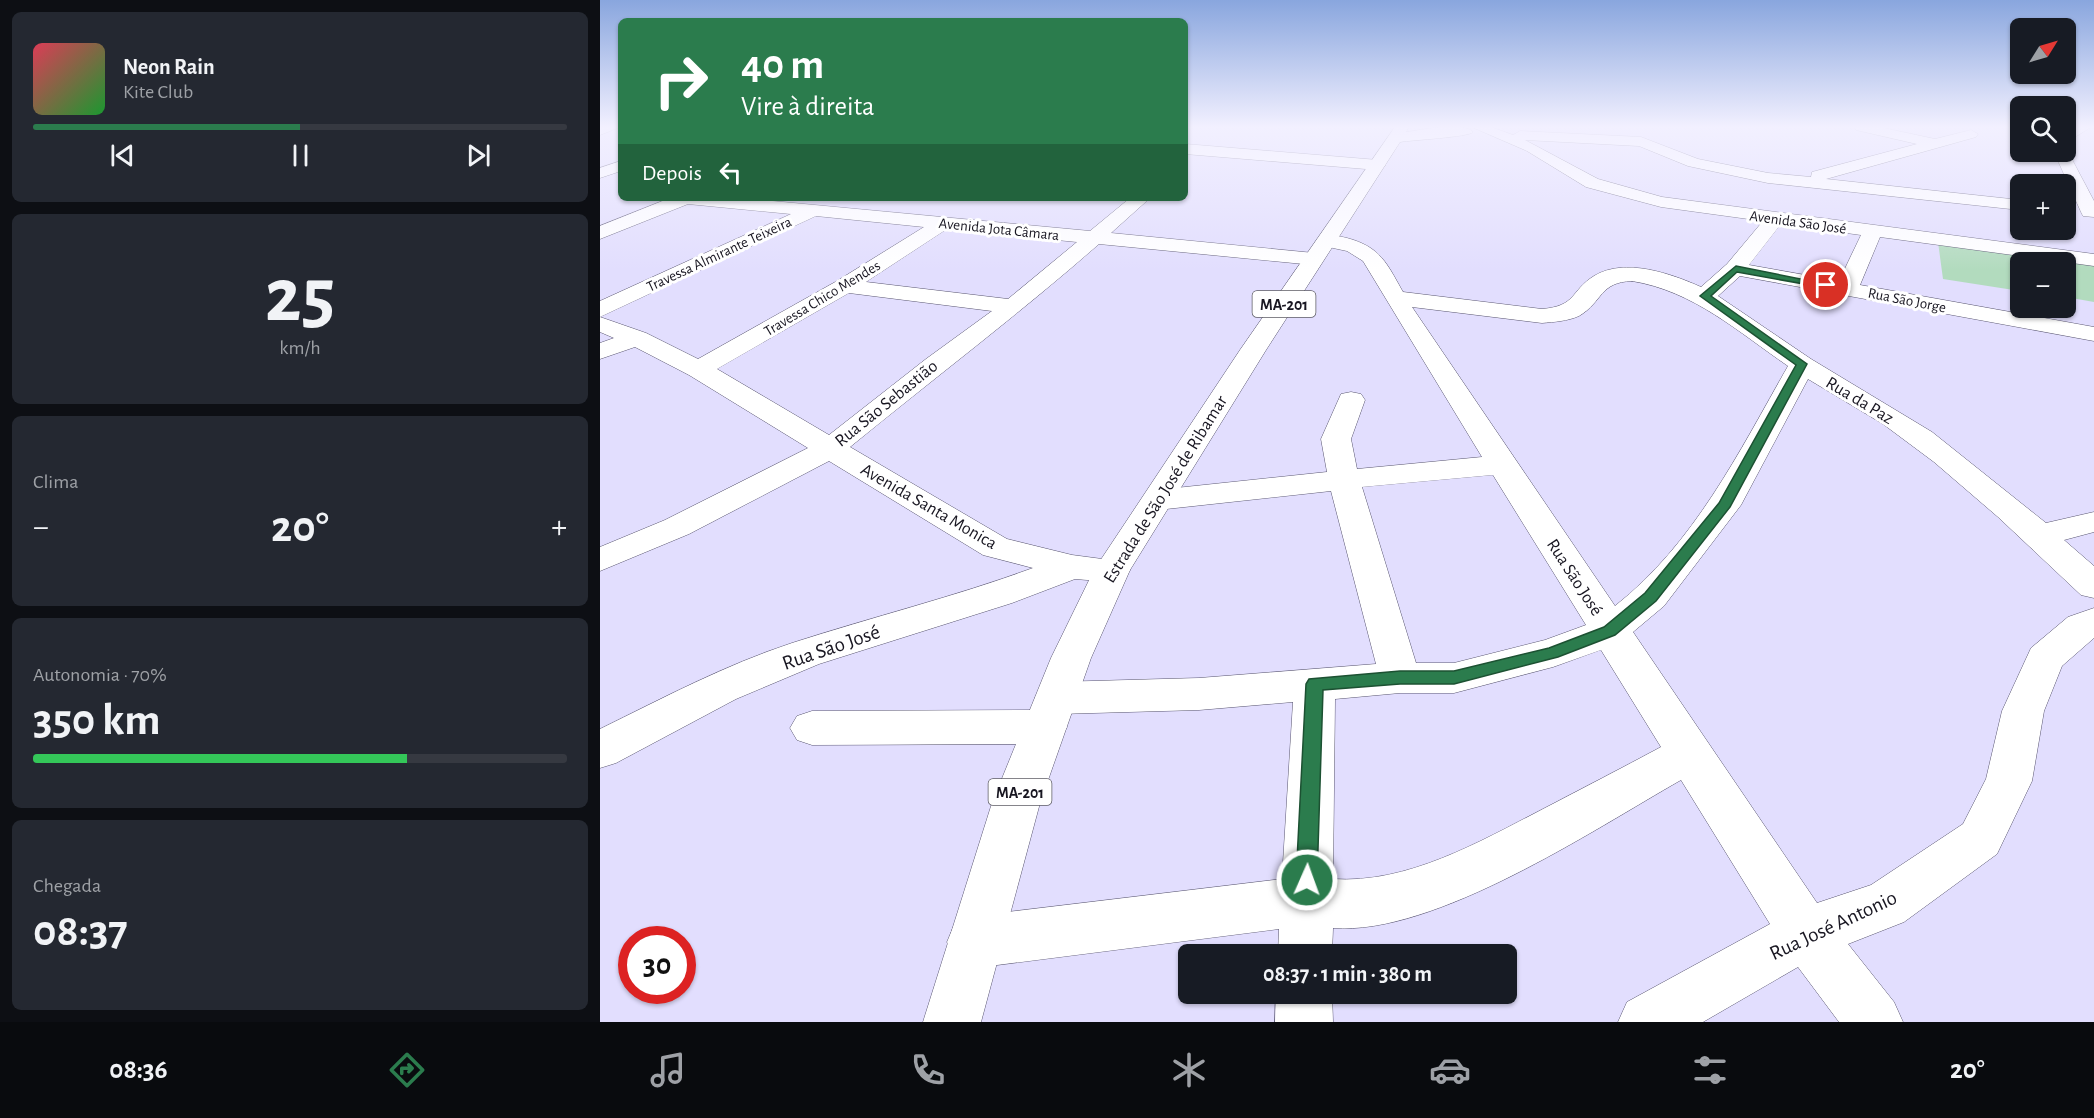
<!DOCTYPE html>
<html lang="pt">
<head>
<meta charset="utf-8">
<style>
  body { margin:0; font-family:"Alegreya Sans",sans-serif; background:#242831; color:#f1f3f6; height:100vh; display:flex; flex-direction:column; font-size:22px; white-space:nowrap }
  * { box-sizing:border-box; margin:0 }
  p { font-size:20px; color:#9ea1a6 }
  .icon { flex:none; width:33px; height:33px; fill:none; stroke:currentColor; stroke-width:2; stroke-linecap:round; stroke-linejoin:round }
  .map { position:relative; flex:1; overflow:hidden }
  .panel { display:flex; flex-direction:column; gap:12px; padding:12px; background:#0d0f14; width:600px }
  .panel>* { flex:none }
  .banner { position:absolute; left:18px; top:18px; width:570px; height:183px; border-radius:9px; box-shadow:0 2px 4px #0004; background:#2b7c4d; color:#fff; overflow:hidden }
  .needle { width:39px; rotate:53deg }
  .buttons { position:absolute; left:1410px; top:18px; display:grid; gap:12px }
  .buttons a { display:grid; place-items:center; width:66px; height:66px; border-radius:9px; background:#171b24; box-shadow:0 2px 4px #0004; font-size:30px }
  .speed { position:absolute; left:18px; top:926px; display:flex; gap:12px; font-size:30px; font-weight:700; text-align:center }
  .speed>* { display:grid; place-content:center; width:78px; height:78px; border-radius:50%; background:#171b24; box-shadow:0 2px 4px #0004; line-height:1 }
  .speed .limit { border:9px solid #d22; background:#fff; color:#111 }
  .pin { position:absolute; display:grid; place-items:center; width:51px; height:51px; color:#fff; margin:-26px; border:3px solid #fff; border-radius:50%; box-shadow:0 2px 6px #0007 }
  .me { position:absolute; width:66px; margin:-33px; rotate:2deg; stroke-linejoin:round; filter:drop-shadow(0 0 4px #0008) }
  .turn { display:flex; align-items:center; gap:21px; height:126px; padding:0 24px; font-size:27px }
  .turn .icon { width:78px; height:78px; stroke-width:2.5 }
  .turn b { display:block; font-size:42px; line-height:51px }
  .then { display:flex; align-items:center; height:57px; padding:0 24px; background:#0003; gap:12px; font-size:22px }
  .big { font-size:45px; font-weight:600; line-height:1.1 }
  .panel .widget { flex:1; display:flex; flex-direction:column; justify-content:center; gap:9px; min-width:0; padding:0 21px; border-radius:9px; background:#242831 }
  .panel .dial { align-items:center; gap:0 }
  .dial b { font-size:78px; line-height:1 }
  .song { display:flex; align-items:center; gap:18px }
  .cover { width:72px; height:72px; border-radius:9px; background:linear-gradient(135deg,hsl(350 70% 55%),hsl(130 70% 35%)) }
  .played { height:6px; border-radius:3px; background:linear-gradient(90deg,#2b7c4d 50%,#363941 50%) }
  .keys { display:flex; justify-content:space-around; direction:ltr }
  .heat { display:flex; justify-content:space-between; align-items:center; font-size:33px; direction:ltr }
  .charge { height:9px; border-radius:4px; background:linear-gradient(90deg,#34c759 70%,#363941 0) }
  .trip { position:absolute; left:578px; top:944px; width:339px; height:60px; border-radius:9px; background:#171b24; box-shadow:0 2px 4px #0004; font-weight:600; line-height:60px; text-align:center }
  .tab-bar { display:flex; height:96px; justify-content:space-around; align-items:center; background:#090b0e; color:#9ea1a6 }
  .tab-bar .icon { width:42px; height:42px }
  .tab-bar .current { color:#2b7c4d }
  .tab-bar b { font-size:27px; color:#f1f3f6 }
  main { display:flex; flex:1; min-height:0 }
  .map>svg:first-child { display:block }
  .green { fill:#b2dbbe }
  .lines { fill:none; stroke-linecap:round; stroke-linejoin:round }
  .minor-casing { stroke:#595670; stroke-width:1 }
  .major-casing { stroke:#595670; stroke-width:1 }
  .minor { fill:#fff; fill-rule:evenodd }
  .major { fill:#fff; fill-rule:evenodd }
  .route { fill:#2b7c4d; stroke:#1c5132; stroke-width:1.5 }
  .labels { text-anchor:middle; stroke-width:6; stroke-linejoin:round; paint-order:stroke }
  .far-street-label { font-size:15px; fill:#181621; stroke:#fff }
  .shield { fill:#fff; stroke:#5d5c64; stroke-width:1.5 }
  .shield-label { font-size:16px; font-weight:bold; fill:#181621 }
  .street-label { font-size:18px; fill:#181621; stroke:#fff }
  .near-street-label { font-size:21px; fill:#181621; stroke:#fff }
</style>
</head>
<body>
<main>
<section class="panel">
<div class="widget">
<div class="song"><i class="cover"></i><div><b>Neon Rain</b><p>Kite Club</p></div></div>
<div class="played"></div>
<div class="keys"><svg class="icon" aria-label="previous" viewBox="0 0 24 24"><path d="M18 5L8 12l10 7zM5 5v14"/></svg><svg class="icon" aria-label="pause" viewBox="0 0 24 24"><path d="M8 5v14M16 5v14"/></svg><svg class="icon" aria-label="next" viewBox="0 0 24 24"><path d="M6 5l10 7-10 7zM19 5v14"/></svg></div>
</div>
<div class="widget dial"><b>25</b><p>km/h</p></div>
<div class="widget"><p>Clima</p>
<div class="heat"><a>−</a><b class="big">20°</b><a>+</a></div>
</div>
<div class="widget"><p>Autonomia · 70%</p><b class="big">350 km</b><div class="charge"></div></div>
<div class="widget"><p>Chegada</p><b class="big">08:37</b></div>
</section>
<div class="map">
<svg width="1494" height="1022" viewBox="0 0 1494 1022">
  <rect width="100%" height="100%" fill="#e2defe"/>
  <path class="green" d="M1338 242 1494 264V302L1466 297V262H1420V291L1343 279Z"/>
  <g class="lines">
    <defs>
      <g id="minor">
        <path d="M0 127H20L0 135Z"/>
        <path d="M872 127H891L913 135 920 131 1041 137 1098 159 1168 173 1211 177 1212 172 1317 144 1256 130 1254 127H1279L1335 139 1371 130 1378 134 1376 137 1226 179 1420 200V210L1168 183 1088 166 1039 146 925 140 998 179 1062 197 1494 254V266L1280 237 1260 285 1494 327V341L1140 276 1118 296 1211 359 1332 432 1446 523 1494 512V532L1464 540 1494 566V598L1481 595 1398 517 1334 462 1283 424 1208 379 1141 505 1064 606 1033 632 1217 903 1271 885 1363 824 1386 779 1402 711 1431 648 1468 617 1494 608V638L1462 666 1444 711 1432 781 1397 854 1304 922 1248 944 1294 1002 1303 1022H1239L1198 967 1103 1022H1018L1027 1002 1170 924 1081 780C993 830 834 936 733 928L732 954H678L679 929 374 968 355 961 347 942 355 923 374 916 682 879 693 702 599 710 458 714 467 727 460 739 445 744 212 745 197 740 190 728 197 716 212 711 442 710 435 698 441 687 456 682 599 678 776 664 731 491 557 510 546 507 541 500 546 493 557 490 727 472 721 439 741 394 751 392 761 394 765 400 751 439 757 469 882 457 763 261 747 251 719 245 716 241 719 237C728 234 738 236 747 238 781 247 787 264 803 292L942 309C977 306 970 291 994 276 1025 257 1072 274 1101 287L1127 264 1163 221 1061 207 986 187 927 151ZM1181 224 1261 235 1239 281 1149 265ZM1032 281C1094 291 1138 332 1188 366 1139 452 1094 544 1015 606L812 307 942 323C954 322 968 321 979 316 1003 302 999 282 1032 281ZM893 475 986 625 945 640 854 663H816L762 487ZM1001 650 1061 747C1022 768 983 788 943 809 879 842 807 884 733 879L735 699 800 693H854L953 667Z"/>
        <path d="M1473 127H1491L1475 137 1471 143 1466 144V131Z"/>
        <path d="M585 144 778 160 786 165 778 170 585 154Z"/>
        <path d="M1466 148 1494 201V217L1483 216 1481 212 1454 152H1466Z"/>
        <path d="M21 161V171L0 178V168Z"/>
        <path d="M70 198H140L490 231 530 198H550L511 233 714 253 721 255 724 259 721 263 714 265 499 244C418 315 333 379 250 447L407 539 472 555 525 562 530 570 525 578 512 582 475 579 412 603 219 664 136 699 16 763 0 768V729C63 698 125 665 192 643 272 617 354 597 433 568L383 555 229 461 89 534 0 571V547L65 520 208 448 89 375 35 347 0 359V343L14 338 0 332V301L191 214 88 204 0 239V226ZM216 216 324 227 237 281 98 359 46 333 0 317ZM347 229 477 242 408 299 266 282ZM249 293 392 311 326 359 229 435 117 369Z"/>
        <path d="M676 993H732L733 1022H675Z"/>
      </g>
      <path id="major" d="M795 127H809L806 132C821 130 863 121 873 132 869 137 812 140 800 142L666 350 530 570 491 658 440 803 381 1022H323L392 803 451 658 494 570 640 350Z"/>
    </defs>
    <use href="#minor" class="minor-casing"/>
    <use href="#major" class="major-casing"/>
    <use href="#minor" class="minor"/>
    <use href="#major" class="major"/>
  </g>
  <linearGradient id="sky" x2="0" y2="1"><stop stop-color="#89a6de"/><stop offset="0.47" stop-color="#f2f0ff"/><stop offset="1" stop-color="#f2f0ff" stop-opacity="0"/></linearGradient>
  <rect width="1494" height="270" fill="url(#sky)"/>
  <path class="route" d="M1136 266 1231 285 1226 288 1137 272 1111 296 1207 364 1130 507 1056 601 1015 635 958 657 854 684H800L723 690 717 880 714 886 707 889 699 886 696 880 706 684 709 679 800 671H854L949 648 1004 627 1045 593 1119 503 1196 365 1100 296Z"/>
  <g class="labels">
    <g class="far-street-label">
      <text transform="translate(1198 222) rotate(8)" y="5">Avenida São José</text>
      <text transform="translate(399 229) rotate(6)" y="5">Avenida Jota Câmara</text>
      <text transform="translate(119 254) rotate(-25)" y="5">Travessa Almirante Teixeira</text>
      <text transform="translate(222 298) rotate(-31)" y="5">Travessa Chico Mendes</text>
      <text transform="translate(1307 300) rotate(11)" y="5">Rua São Jorge</text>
    </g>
    <g class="shield">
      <rect x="652.5" y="291" width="63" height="26" rx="4.5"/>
      <rect x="388.5" y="779" width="63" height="26" rx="4.5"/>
    </g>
    <g class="shield-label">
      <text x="684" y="310">MA-201</text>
      <text x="420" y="798">MA-201</text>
    </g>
    <g class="street-label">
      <text transform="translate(1260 400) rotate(31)" y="6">Rua da Paz</text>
      <text transform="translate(286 403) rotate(-39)" y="6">Rua São Sebastião</text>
      <text transform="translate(565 489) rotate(-58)" y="6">Estrada de São José de Ribamar</text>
      <text transform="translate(329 506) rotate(30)" y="6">Avenida Santa Monica</text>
      <text transform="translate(975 577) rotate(57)" y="6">Rua São José</text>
    </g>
    <g class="near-street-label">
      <text transform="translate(231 647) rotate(-19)" y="7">Rua São José</text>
      <text transform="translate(1233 925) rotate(-25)" y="7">Rua José Antonio</text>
    </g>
  </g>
</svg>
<div class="buttons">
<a><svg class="needle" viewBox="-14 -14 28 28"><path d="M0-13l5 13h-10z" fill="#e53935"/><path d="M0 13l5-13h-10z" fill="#9ea1a6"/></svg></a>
<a><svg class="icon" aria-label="search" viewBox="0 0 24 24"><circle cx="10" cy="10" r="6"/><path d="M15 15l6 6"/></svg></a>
<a>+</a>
<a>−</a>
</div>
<div class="speed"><div class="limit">30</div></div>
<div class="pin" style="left:1226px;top:285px;background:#d93025"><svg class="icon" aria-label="arrive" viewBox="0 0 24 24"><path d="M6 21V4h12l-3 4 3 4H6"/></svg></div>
<svg class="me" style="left:707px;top:880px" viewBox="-20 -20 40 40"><circle r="17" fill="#2b7c4d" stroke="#fff" stroke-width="3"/><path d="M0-11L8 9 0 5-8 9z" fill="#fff"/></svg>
<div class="trip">08:37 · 1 min · 380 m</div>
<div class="banner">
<div class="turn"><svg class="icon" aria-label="right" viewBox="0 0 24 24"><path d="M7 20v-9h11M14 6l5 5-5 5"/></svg><div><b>40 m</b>Vire à direita</div></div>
<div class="then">Depois<svg class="icon" aria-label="left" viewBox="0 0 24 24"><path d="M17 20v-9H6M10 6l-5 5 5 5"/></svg></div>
</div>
</div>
</main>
<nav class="tab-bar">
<b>08:36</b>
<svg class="icon current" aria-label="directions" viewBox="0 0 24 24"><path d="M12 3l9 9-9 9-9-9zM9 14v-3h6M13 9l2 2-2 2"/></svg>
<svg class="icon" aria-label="music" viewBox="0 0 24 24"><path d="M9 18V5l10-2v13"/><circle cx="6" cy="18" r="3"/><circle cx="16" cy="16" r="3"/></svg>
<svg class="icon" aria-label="phone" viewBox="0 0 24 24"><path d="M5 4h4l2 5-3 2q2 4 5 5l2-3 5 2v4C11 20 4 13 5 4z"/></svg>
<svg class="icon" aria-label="climate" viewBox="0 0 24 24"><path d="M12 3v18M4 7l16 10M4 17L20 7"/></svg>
<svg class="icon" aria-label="car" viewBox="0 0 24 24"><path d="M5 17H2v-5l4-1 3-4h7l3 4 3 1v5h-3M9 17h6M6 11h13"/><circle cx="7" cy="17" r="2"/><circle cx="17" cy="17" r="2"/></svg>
<svg class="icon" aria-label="filters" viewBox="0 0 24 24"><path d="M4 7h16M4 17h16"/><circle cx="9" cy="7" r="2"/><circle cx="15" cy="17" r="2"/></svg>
<b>20°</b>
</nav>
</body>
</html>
